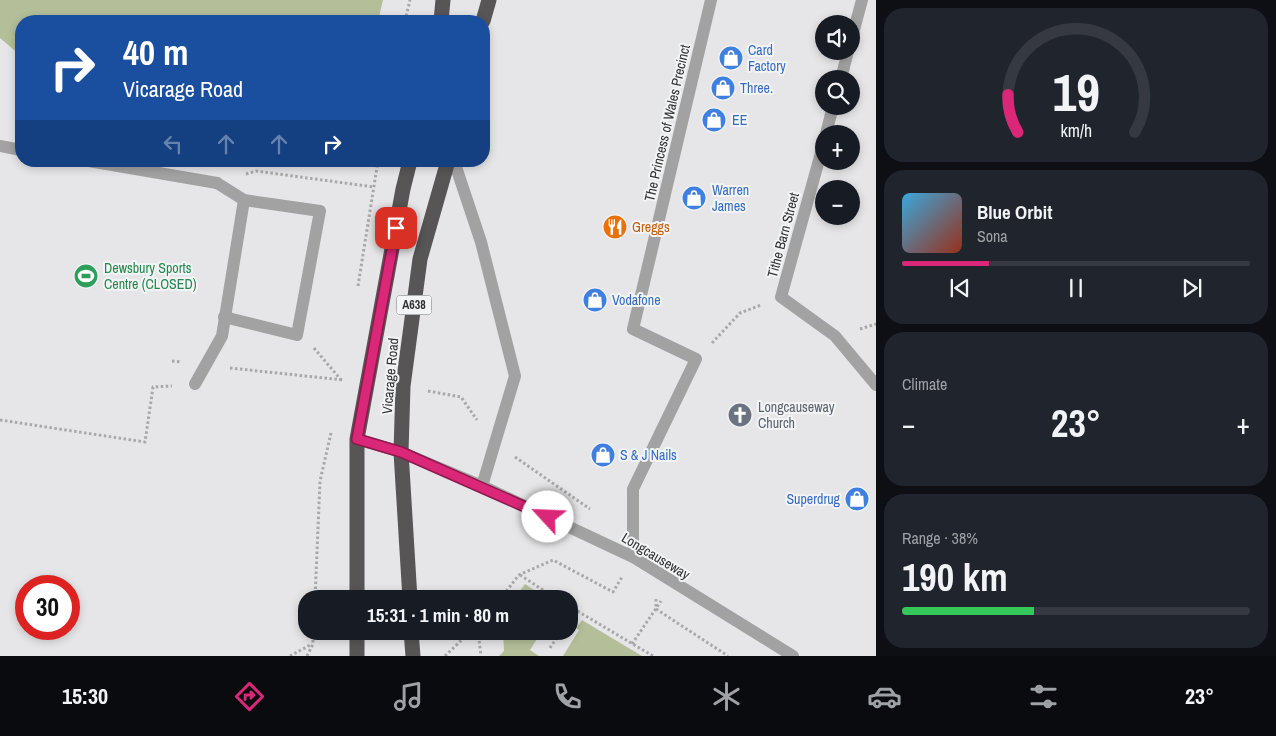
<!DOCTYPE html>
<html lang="en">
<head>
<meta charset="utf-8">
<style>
  body { margin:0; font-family:"Archivo Narrow",sans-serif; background:#20242c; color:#f1f3f6; height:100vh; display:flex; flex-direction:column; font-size:19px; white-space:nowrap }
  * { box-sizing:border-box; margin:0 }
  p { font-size:16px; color:#9ea1a6 }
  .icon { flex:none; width:28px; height:28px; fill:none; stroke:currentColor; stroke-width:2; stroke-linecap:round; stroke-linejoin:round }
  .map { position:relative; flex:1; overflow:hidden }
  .side { display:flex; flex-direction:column; gap:8px; padding:8px; background:#0d0f14; width:400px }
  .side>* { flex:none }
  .guide { position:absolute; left:15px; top:15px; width:475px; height:152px; border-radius:20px; box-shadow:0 2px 8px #0003; background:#1a4fa0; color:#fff; overflow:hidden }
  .tools { position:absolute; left:815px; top:15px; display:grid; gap:10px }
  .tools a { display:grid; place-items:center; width:45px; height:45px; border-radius:50%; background:#171b24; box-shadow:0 2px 8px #0003; font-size:25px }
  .speed { position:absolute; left:15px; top:575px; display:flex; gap:10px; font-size:25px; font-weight:700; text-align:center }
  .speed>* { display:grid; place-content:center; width:65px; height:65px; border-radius:50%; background:#171b24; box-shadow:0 2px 8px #0003; line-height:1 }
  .speed .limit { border:8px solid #d22; background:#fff; color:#111 }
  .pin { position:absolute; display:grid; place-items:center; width:42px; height:42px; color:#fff; margin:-21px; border-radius:10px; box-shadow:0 2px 8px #0006 }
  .me { position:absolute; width:55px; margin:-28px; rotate:295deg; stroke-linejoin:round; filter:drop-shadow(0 0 4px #0008) }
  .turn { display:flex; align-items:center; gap:18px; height:105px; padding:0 25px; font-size:22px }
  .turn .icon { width:65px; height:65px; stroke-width:2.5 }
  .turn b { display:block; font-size:35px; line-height:42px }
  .lanes { display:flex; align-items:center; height:48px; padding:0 25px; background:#0003; justify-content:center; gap:25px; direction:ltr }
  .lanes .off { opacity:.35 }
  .big { font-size:38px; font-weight:700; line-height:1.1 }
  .side .tile { flex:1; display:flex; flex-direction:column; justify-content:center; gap:8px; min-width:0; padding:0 18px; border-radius:20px; background:#20242c }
  .side .dial { align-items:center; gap:0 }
  .dial svg { height:130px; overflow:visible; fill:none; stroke:#363941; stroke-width:7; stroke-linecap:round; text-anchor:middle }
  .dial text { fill:#f1f3f6; stroke:none }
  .song { display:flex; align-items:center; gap:15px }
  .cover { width:60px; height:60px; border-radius:8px; background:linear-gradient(135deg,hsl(200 70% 55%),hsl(10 70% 35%)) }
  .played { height:5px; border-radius:2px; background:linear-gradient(90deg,#db2777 25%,#363941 25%) }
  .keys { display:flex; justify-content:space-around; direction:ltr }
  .heat { display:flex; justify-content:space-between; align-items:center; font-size:28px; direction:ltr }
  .charge { height:8px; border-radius:4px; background:linear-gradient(90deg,#34c759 38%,#363941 0) }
  .trip { position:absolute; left:298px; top:590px; width:280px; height:50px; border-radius:20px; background:#171b24; box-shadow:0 2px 8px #0003; font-weight:700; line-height:50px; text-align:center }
  .tabs { display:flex; height:80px; justify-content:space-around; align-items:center; background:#090b0e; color:#9ea1a6 }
  .tabs .icon { width:35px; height:35px }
  .tabs .current { color:#db2777 }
  .tabs b { font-size:22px; color:#f1f3f6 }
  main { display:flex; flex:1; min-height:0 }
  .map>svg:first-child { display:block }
  .green { fill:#b4bf9a }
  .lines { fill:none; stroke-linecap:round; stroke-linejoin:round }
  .path { stroke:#a8a8a9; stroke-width:3; stroke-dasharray:2.5 2.5; stroke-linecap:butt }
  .lane { stroke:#a3a2a2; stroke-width:12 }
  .street { stroke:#a3a2a2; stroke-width:12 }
  .highway { stroke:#575555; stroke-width:15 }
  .route-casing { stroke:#8e194d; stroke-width:12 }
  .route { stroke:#db2777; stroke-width:9 }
  .labels { text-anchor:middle; stroke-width:4; stroke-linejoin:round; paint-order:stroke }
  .shield { fill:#f3f4f6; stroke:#6b6c6d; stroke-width:1 }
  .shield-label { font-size:12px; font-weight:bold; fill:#313132 }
  .shop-label { font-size:14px; fill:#366cbe; stroke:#f3f4f6; text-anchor:start }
  .street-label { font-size:14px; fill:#313132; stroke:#f3f4f6 }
  .food-label { font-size:14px; fill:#c56008; stroke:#f3f4f6; text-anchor:start }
  .leisure-label { font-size:14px; fill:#27864d; stroke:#f3f4f6; text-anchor:start }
  .worship-label { font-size:14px; fill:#5b616d; stroke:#f3f4f6; text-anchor:start }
</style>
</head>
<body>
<main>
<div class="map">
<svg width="876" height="656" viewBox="0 0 876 656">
  <rect width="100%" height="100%" fill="#e6e6e8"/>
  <g class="green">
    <path d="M0 0H383L378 21H21V56L0 38Z"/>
    <path d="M525 584 548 599H514Z"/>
    <path d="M582 620 642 656H563L579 630 576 628Z"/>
    <path d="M503 631H542L530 650 539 656H499L504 651Z"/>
  </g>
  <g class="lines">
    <g class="path">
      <path d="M405 21 410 0"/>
      <path d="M246 174 256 171 374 187"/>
      <path d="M358 286 378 161"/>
      <path d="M860 329 876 324"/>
      <path d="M712 343 740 313 761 305"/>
      <path d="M314 348 342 381"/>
      <path d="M172 361 181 362"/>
      <path d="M230 368 343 380"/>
      <path d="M428 391 461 397 477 420"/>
      <path d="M0 420 145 442 153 387 172 386"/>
      <path d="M515 457 590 509"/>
      <path d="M520 575 557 599"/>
      <path d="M315 599 320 481 331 433"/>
      <path d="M500 599 519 575 553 560 613 592 622 577"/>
      <path d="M656 599V609L728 656"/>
      <path d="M569 606 653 656"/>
      <path d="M569 620 575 610"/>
      <path d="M478 631 481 656"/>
      <path d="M632 644 661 601"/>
      <path d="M550 648 561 631"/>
      <path d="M290 656 312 644"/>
      <path d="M307 656 313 644V631"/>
      <path d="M445 656 471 631"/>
    </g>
    <g class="lane">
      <path d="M454 161 481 242 515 376 482 486"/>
      <path d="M224 317 297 335 320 211 244 200"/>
      <path d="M195 384 222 336 244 200 217 183"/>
    </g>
    <g class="street">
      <path d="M851 41 862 0"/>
      <path d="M841 79 848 51"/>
      <path d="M826 134 833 106"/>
      <path d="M824 142 781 297 835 336 876 385"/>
      <path d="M0 146 21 150"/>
      <path d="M89 161 217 183"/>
      <path d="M357 439 401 452 482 486 633 557 793 656"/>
      <path d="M633 557V489L696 359 633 329 711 0"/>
    </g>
    <g class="highway">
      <path d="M441 21 443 0"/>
      <path d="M483 21 489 0"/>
      <path d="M357 599V439L403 189 410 161"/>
      <path d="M410 599 401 452 403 386 420 259 448 161"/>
      <path d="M411 631 413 656"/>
      <path d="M357 656V631"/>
    </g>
  </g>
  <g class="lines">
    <defs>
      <path id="route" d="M396 228 357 439 401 452 548 517"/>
    </defs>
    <use href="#route" class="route-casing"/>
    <use href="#route" class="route"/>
  </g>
  <defs>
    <symbol id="shop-disc" viewBox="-11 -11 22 22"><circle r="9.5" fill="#3f7fe0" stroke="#f3f4f6"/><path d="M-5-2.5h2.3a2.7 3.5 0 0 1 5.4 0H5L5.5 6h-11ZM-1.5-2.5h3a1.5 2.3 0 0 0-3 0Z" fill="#fff"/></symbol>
    <symbol id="restaurant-disc" viewBox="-11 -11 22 22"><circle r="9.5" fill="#e8710a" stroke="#f3f4f6"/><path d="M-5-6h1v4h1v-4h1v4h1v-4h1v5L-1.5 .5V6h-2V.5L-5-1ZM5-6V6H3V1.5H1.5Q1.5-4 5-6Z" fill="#fff"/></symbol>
    <symbol id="stadium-disc" viewBox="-11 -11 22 22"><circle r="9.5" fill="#2e9e5b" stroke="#f3f4f6"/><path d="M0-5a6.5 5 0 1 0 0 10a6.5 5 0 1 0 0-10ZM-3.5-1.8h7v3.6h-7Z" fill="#fff"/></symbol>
    <symbol id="church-disc" viewBox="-11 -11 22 22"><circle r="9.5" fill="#6b7280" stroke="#f3f4f6"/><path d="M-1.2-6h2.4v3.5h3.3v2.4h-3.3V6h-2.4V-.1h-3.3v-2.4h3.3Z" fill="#fff"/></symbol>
  </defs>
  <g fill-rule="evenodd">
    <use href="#shop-disc" x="717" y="44" width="28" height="28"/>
    <use href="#shop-disc" x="709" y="74" width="28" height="28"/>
    <use href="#shop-disc" x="700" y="106" width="28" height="28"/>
    <use href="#shop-disc" x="680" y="184" width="28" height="28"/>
    <use href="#restaurant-disc" x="601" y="213" width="28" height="28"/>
    <use href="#stadium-disc" x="72" y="262" width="28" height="28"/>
    <use href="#shop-disc" x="581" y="286" width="28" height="28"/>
    <use href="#church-disc" x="726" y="401" width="28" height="28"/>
    <use href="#shop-disc" x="589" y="441" width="28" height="28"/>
    <use href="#shop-disc" x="843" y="485" width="28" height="28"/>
  </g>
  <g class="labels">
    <rect class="shield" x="396.5" y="295.5" width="35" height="19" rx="4"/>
    <g class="shield-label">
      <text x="414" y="309">A638</text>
    </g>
    <g class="shop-label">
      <text x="748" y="55">Card<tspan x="748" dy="16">Factory</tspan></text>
      <text x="740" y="93">Three.</text>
      <text x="732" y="125">EE</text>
      <text x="712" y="195">Warren<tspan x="712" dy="16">James</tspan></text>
      <text x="612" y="305">Vodafone</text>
      <text x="620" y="460">S &amp; J Nails</text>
      <text x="840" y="504" text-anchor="end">Superdrug</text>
    </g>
    <g class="street-label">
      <text transform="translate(667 123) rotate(-77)" y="5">The Princess of Wales Precinct</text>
      <text transform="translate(783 235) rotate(-75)" y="5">Tithe Barn Street</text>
      <text transform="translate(390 376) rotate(-85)" y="5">Vicarage Road</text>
      <text transform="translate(656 556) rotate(31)" y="5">Longcauseway</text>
    </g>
    <g class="food-label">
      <text x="632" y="232">Greggs</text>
    </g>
    <g class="leisure-label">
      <text x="104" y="273">Dewsbury Sports<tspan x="104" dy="16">Centre (CLOSED)</tspan></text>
    </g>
    <g class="worship-label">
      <text x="758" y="412">Longcauseway<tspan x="758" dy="16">Church</tspan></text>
    </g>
  </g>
</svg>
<div class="tools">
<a><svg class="icon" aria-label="sound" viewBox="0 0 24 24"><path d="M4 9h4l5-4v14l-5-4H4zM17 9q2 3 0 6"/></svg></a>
<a><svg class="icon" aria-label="search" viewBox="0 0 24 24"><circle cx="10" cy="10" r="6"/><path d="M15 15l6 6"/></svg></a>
<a>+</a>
<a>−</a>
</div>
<div class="speed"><div class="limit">30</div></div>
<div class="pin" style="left:396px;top:228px;background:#d93025"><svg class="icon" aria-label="arrive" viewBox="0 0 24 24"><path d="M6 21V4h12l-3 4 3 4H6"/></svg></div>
<svg class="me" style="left:548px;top:517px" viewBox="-20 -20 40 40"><circle r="19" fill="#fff"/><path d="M0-13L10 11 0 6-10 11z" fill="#db2777"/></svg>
<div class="trip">15:31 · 1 min · 80 m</div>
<div class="guide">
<div class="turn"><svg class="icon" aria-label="right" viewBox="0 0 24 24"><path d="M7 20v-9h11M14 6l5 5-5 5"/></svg><div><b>40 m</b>Vicarage Road</div></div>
<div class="lanes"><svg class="icon off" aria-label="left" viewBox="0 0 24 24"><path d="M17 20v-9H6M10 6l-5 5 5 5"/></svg><svg class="icon off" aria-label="ahead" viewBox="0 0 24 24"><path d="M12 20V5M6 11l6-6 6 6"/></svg><svg class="icon off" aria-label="ahead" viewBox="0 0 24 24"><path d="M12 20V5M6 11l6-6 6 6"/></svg><svg class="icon" aria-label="right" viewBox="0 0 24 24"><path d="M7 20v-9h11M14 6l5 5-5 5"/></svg></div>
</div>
</div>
<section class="side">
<div class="tile dial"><svg viewBox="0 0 100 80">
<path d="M14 69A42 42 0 1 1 86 69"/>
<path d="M14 69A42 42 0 0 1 8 46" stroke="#db2777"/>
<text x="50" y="56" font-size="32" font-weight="700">19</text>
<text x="50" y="72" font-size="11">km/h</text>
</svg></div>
<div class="tile">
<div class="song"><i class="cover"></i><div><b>Blue Orbit</b><p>Sona</p></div></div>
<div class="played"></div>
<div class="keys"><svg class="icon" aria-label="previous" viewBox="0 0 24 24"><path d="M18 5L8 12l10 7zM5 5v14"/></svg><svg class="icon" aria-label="pause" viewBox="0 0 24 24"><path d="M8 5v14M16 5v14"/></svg><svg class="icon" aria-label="next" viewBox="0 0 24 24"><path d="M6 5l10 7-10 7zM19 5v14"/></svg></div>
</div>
<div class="tile"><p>Climate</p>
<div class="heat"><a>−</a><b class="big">23°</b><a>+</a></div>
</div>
<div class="tile"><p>Range · 38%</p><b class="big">190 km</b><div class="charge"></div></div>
</section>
</main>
<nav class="tabs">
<b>15:30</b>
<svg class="icon current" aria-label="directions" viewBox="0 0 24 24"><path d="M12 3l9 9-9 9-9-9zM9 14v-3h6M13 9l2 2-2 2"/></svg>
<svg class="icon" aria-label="music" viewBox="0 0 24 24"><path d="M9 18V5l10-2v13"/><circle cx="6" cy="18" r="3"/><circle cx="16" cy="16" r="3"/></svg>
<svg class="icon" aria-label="phone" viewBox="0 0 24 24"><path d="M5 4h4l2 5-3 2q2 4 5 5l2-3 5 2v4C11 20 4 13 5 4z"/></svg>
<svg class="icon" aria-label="climate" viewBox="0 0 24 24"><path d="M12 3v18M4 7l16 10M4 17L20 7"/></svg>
<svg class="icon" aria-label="car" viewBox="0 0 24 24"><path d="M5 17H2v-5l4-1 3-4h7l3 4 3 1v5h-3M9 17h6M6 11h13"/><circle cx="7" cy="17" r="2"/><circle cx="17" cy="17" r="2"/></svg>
<svg class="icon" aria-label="filters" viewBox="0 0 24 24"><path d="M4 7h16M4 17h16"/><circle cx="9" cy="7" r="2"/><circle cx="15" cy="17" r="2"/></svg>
<b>23°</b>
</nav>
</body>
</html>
